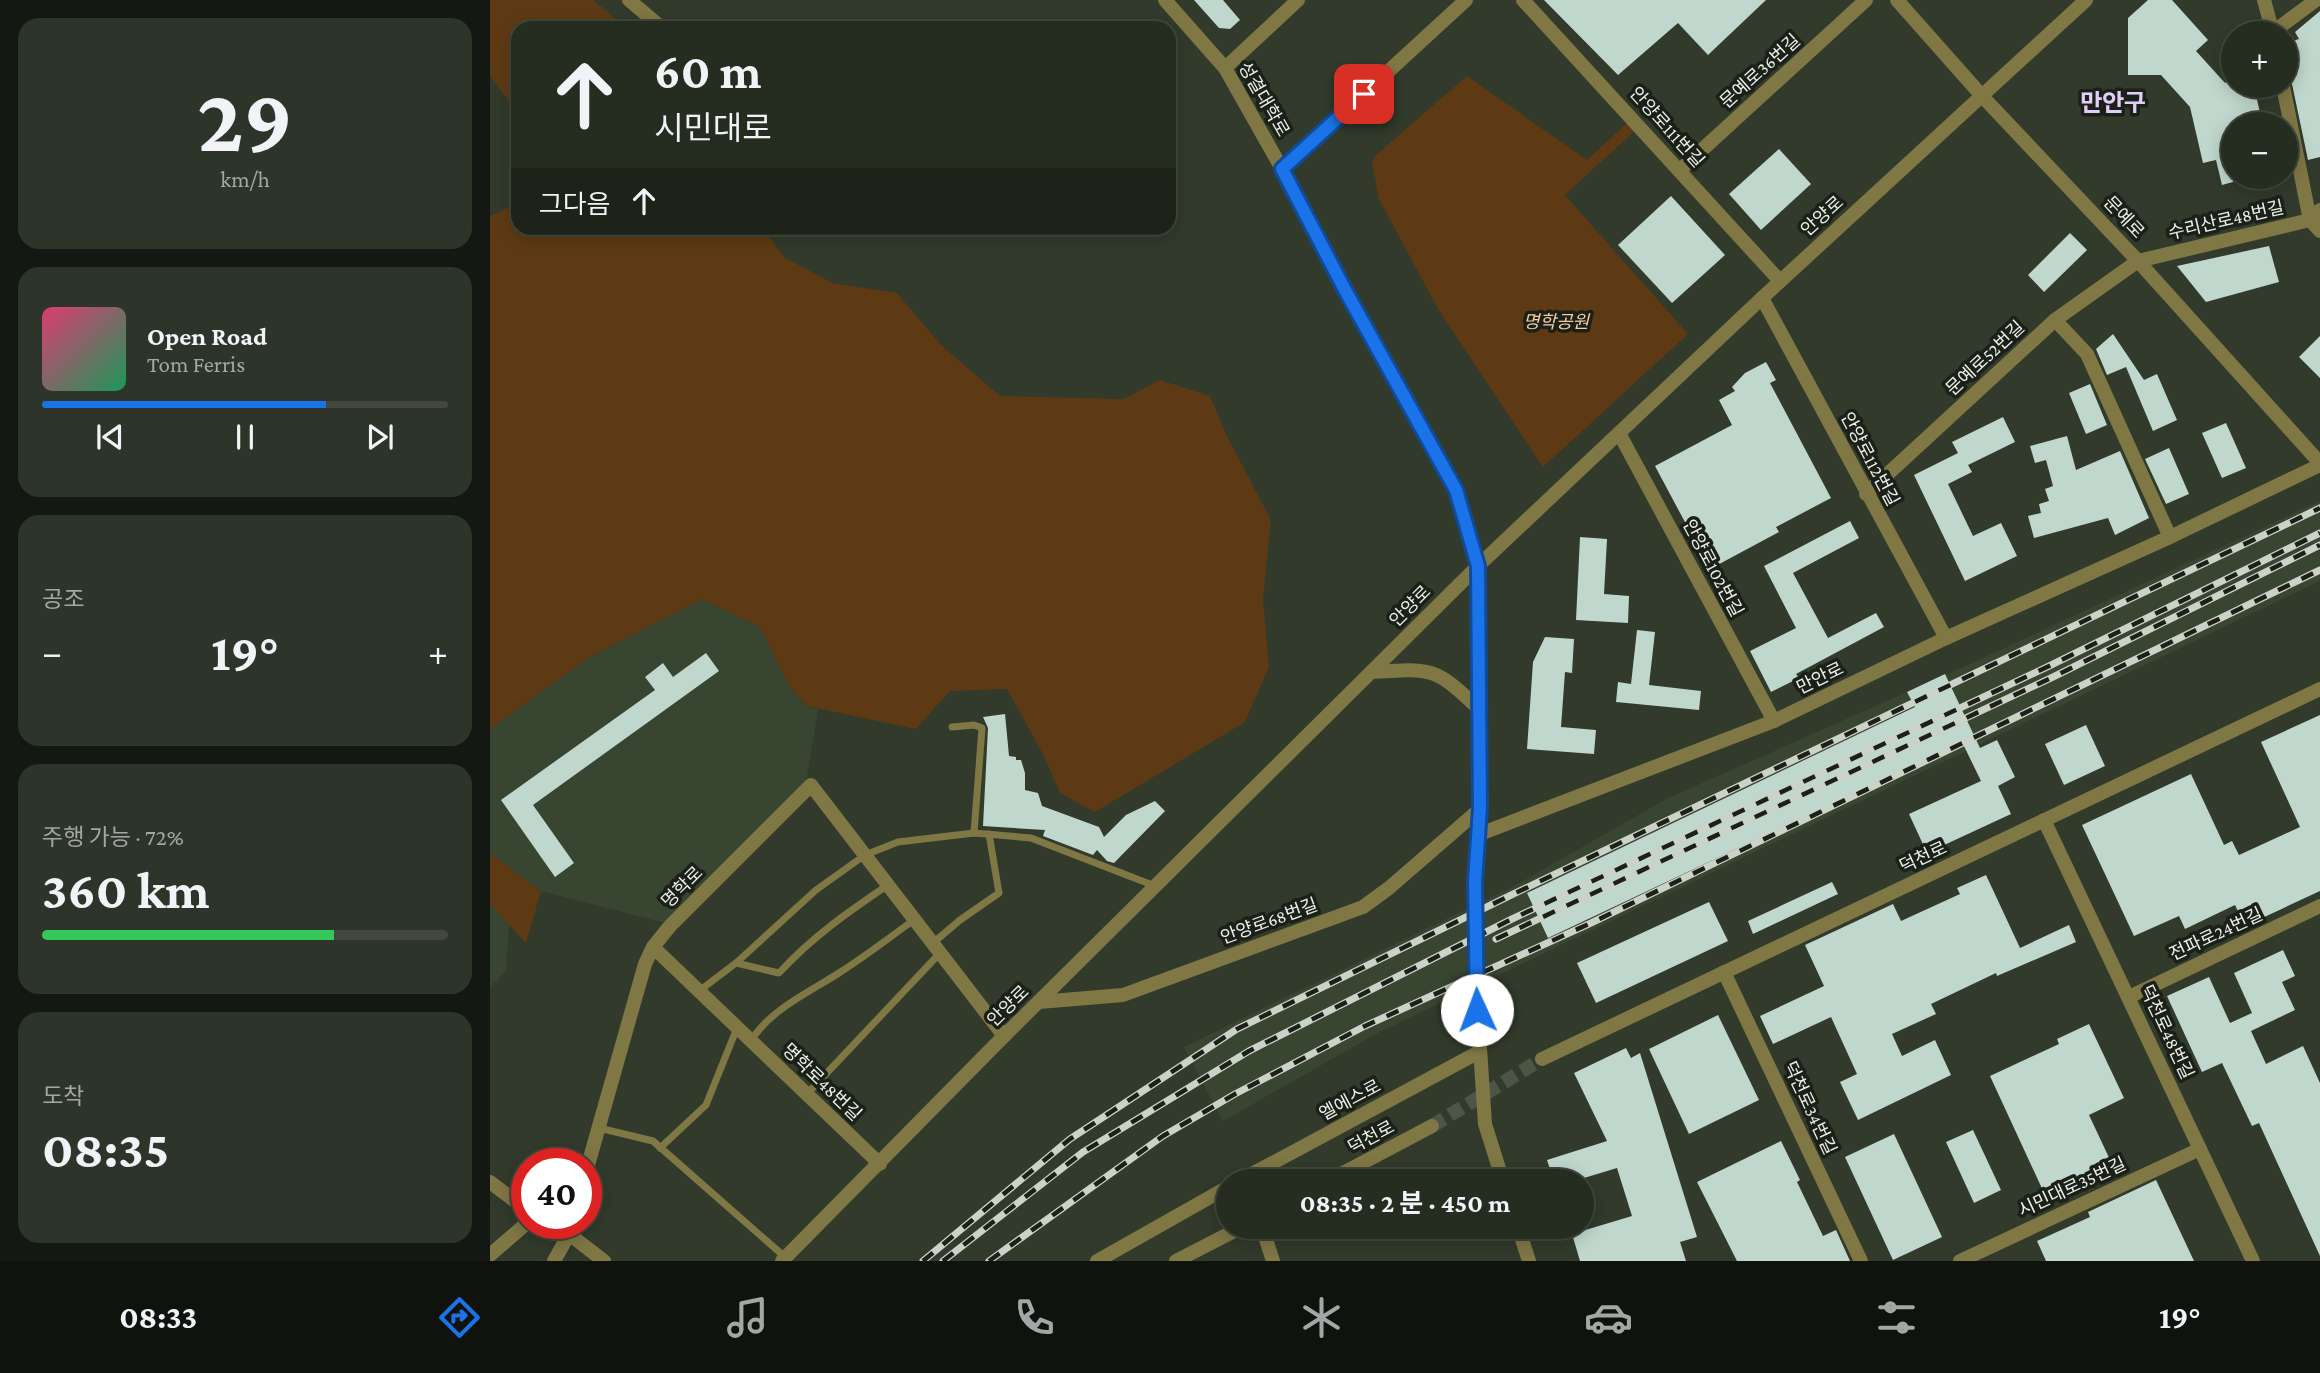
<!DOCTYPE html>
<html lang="ko">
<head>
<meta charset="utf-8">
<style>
  body { margin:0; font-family:"Crimson Pro","Noto Sans KR",serif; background:#2d3429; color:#f1f3f6; height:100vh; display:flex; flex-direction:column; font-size:26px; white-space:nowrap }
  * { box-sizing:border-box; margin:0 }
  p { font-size:23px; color:#a3a7a5 }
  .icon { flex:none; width:38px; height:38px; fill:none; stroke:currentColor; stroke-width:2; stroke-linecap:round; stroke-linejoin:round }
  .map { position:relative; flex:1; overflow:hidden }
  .details { display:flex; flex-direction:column; gap:18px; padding:18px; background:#141812; width:490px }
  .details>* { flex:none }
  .hud { position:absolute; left:21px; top:21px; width:665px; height:214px; border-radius:21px; box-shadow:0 4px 18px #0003,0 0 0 2px #42483e; background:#252c20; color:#f1f3f6; overflow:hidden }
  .fabs { position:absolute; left:1731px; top:21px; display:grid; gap:14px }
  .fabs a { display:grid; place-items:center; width:77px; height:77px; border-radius:50%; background:#252c20; box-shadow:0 4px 18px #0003,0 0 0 2px #42483e; font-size:35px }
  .speed { position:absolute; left:21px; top:1148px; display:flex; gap:14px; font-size:35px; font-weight:700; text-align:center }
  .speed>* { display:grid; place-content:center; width:91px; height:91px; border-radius:50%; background:#252c20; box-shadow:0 4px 18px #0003,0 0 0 2px #42483e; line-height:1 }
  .speed .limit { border:10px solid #d22; background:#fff; color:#111 }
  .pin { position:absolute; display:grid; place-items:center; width:60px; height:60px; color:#fff; margin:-30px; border-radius:14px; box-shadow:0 4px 10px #0006 }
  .me { position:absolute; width:77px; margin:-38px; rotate:358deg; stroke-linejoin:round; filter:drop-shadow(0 0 5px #0008) }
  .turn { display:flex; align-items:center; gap:24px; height:147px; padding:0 28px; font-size:32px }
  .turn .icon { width:91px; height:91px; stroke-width:2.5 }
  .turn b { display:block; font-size:49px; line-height:60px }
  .then { display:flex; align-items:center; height:66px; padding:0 28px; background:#0003; gap:14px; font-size:26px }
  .big { font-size:52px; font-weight:700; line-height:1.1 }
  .details .tile { flex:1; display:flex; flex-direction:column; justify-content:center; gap:10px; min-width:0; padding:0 24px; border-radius:21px; background:#2d3429 }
  .details .dial { align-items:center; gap:0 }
  .dial b { font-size:91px; line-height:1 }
  .song { display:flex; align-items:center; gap:21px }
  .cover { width:84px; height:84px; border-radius:10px; background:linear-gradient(135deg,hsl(340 70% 55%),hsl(150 70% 35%)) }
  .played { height:7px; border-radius:4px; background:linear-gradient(90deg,#1a73e8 70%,#42483e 70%) }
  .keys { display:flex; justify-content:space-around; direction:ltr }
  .heat { display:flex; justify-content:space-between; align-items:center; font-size:38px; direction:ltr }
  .charge { height:10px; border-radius:5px; background:linear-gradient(90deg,#34c759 72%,#42483e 0) }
  .trip { position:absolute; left:726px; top:1169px; width:378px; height:70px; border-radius:35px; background:#252c20; box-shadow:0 4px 18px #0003,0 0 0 2px #42483e; font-weight:700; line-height:70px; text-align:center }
  .dock { display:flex; height:112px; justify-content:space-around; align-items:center; background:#0f120d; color:#a3a7a5 }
  .dock .icon { width:49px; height:49px }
  .dock .selected { color:#1a73e8 }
  .dock b { font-size:32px; color:#f1f3f6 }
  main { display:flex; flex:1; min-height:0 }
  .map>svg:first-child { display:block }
  .built { fill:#384531 }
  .green { fill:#5d3a14 }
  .building { fill:#c0d7ce }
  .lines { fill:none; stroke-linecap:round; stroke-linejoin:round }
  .tertiary-tunnel { stroke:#4d5547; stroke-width:14; stroke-dasharray:14 7; stroke-linecap:butt }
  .service { stroke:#7f7744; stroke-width:7 }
  .minor { stroke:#7f7744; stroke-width:14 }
  .tertiary { stroke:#7f7744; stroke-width:14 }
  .rail-casing { stroke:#cbd2c7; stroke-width:7 }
  .rail { stroke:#1b2019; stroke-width:4.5; stroke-dasharray:13; stroke-linecap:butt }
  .tertiary-bridge { stroke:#7f7744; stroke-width:14 }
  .route-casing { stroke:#114b97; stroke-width:18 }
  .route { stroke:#1a73e8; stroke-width:12 }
  .labels { text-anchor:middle; stroke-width:7; stroke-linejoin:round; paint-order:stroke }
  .street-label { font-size:18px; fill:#ebf1e7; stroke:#1b2019 }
  .park-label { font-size:18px; font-style:italic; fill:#f9cb9f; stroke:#1b2019 }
  .district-label { font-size:24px; font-weight:bold; fill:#e2cef8; stroke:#1b2019 }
</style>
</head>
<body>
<main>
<section class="details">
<div class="tile dial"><b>29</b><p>km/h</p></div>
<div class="tile">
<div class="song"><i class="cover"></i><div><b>Open Road</b><p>Tom Ferris</p></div></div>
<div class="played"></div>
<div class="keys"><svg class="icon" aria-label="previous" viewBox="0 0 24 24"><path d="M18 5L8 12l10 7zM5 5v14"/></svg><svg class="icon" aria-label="pause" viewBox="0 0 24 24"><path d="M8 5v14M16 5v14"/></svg><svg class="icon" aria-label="next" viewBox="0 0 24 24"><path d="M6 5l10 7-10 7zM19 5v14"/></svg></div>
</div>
<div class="tile"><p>공조</p>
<div class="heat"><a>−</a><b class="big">19°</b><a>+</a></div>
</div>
<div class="tile"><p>주행 가능 · 72%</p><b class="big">360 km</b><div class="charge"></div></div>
<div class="tile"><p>도착</p><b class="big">08:35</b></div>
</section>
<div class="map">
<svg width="1830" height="1261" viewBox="0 0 1830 1261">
  <rect width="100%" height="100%" fill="#313a2b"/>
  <g class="built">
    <path d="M1830 501V581L888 1033 733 1121 694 1047 1022 887 1176 799 1480 664Z"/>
    <path d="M212 599 270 627 299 686 315 706 328 709 316 782 175 923 51 891 0 853V729L98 658Z"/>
    <path d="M0 904 19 924 16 971 0 987Z"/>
  </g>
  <g class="green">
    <path d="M0 0H103L138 28H28V113L0 76Z"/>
    <path d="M977 76 1097 160 1139 121 1146 130 1075 195 1198 334 1053 467 948 309 889 199 882 163 886 155Z"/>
    <path d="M28 203V228H273L294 257 342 283 407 293 451 345 510 396 634 399 670 380 720 396 737 436 781 520 773 599 779 667 755 722 605 812 570 793 555 758 517 689 460 691 426 729 316 706 299 686 270 627 212 599 98 658 0 729V216Z"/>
    <path d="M0 853 51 891 36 943 0 904Z"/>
  </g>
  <g class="building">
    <path d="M704 0H733L750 20 740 29 729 28Z"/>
    <path d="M1054 0H1276L1218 55 1188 23 1128 75Z"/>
    <path d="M1658 0H1682L1718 40 1706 51 1735 83 1743 76V86H1764L1770 113 1747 118 1748 124H1743V182L1732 185 1726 160 1713 163 1700 107 1671 75H1638V18Z"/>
    <path d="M1830 11V157L1818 160 1802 84 1798 78 1804 76 1796 43 1809 39 1805 32Z"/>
    <path d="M1289 149 1321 184 1271 230 1239 194Z"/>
    <path d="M1181 196 1235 255 1182 303 1128 245Z"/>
    <path d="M1580 233 1597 250 1554 292 1538 275Z"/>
    <path d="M1779 246 1789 282 1716 302 1687 266Z"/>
    <path d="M1623 334 1654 380 1667 374 1687 420 1663 431 1636 367 1617 375 1606 349Z"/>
    <path d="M1830 336V378L1809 357Z"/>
    <path d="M1276 362 1286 380 1280 383 1341 498 1286 527 1289 532 1220 569 1165 466 1242 425 1229 400 1245 391 1242 387 1255 373Z"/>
    <path d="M1600 384 1617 425 1596 434 1579 393Z"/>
    <path d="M1513 417 1525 442 1478 465 1482 472 1458 484 1483 536 1511 523 1527 556 1475 581 1424 475 1468 453 1462 442Z"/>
    <path d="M1736 423 1756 468 1732 478 1712 433Z"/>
    <path d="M1577 436 1586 470 1630 451 1659 518 1625 535 1618 518 1544 538 1538 516 1551 513 1549 504 1559 501 1555 489 1563 486 1556 460 1545 463 1540 446Z"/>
    <path d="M1679 448 1699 494 1676 504 1655 459Z"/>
    <path d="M1360 521 1369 538 1303 573 1338 638 1386 613 1394 627 1306 674 1309 678 1281 692 1260 651 1306 628 1274 566Z"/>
    <path d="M1090 537 1117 539 1114 594 1139 596 1138 623 1086 620Z"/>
    <path d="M1147 630 1165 632 1159 685 1211 691 1209 710 1126 702 1128 682 1141 684Z"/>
    <path d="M1055 637 1084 639 1082 673 1075 672 1071 727 1106 730 1104 754 1037 749 1043 662Z"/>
    <path d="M216 653 229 671 43 805 84 863 65 877 11 800 165 690 155 677 173 663 183 677Z"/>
    <path d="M1455 674 1490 748 1507 740 1525 777 1508 786 1521 814 1437 853 1419 814 1491 781 1472 742 1058 938 1037 893 1425 707 1417 692Z"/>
    <path d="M515 714 519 756 526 757V760H531L535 773V790L548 793 552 806 609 827 614 837 636 815 665 801 675 811 624 863 617 861 607 850 603 855 553 836 555 830 493 826 498 728 493 717Z"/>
    <path d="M1830 715V891L1755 926 1745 905 1695 929 1689 916 1644 936 1592 825 1701 774 1734 845 1742 841 1749 855 1810 827 1771 742Z"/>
    <path d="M1596 725 1615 766 1574 785 1555 744Z"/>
    <path d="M1496 875 1530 948 1579 925 1586 942 1507 976 1506 973 1441 1004 1446 1014 1402 1034 1412 1056 1445 1040 1461 1075 1368 1120 1350 1082 1367 1074 1341 1017 1283 1044 1270 1016 1334 986 1315 945 1403 904 1411 921 1470 894 1467 888Z"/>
    <path d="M1342 882 1348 894 1263 934 1258 921Z"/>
    <path d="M1219 902 1238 941 1106 1003 1087 963Z"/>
    <path d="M1793 950 1805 976 1792 982 1805 1010 1761 1031 1776 1064 1813 1046 1830 1083V1256L1769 1123 1762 1126 1732 1063 1712 1072 1677 996 1719 977 1740 1023 1762 1013 1744 973Z"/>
    <path d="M1228 1015 1269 1100 1199 1134 1159 1049Z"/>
    <path d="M1599 1024 1634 1098 1599 1115 1622 1164 1555 1195 1500 1076 1569 1044 1567 1039Z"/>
    <path d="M1136 1048 1141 1058 1150 1053 1207 1237 1190 1242 1196 1261H1090L1082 1234 1142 1216 1127 1168 1084 1181H1064L1057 1160 1117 1141 1084 1073Z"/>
    <path d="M1483 1130 1511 1190 1484 1203 1456 1142Z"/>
    <path d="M1404 1134 1452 1237 1403 1260 1355 1157Z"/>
    <path d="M1291 1141 1310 1180 1307 1182 1333 1236 1346 1230 1360 1261H1247L1207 1182Z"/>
    <path d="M1666 1180 1704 1261H1556L1547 1241 1600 1217 1598 1212Z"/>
  </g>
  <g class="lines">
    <path class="tertiary-tunnel" d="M942 1126 1052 1059"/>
    <g class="service">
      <path d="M462 727 484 725 492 728 484 833"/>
      <path d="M443 943 470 920 509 893 499 834"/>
      <path d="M246 963 289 973C322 937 358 912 398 885"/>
      <path d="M209 991 246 963 326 890 375 855 408 842 484 833 541 838 665 886"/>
      <path d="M261 1041C280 1009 322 991 352 971 377 955 400 937 424 920"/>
      <path d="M317 1094 450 953"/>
      <path d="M109 1128 163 1141 295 1257"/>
      <path d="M170 1148 216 1105 247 1028"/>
    </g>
    <g class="minor">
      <path d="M139 0 172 28"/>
      <path d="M1033 0 1290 281"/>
      <path d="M1774 0 1783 33"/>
      <path d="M1783 32 1826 0"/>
      <path d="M735 68 808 0"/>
      <path d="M1793 86 1820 220 1830 231"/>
      <path d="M792 169 976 0"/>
      <path d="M1190 170 1376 0"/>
      <path d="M1272 298 1456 638"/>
      <path d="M1565 320 1597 354 1680 537"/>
      <path d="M1129 433 1284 721"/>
      <path d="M1376 494 1565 320 1648 261 1820 220 1830 210"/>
      <path d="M1554 820 1763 1261"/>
      <path d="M163 947 390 1164"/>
      <path d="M1234 972 1371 1261"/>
      <path d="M1639 997 1830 906"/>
      <path d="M549 1002 633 995 873 907 899 888 990 809"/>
      <path d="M96 1172 155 964 163 947 180 926 321 785 514 1036"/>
      <path d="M0 1182 37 1210"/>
      <path d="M58 1223 79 1234 114 1261"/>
      <path d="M772 1227 783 1261"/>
      <path d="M0 1255 37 1223"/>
      <path d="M64 1261 79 1234 82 1223"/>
      <path d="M1470 1261 1710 1149"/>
    </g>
    <g class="tertiary">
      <path d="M675 0 735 68 792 169 855 290 966 490 988 566 990 809 985 882"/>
      <path d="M1407 0 1492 96 1648 261 1830 463"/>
      <path d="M882 672C942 668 945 667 989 709"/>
      <path d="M990 834 1284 721 1456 638 1680 537 1830 465"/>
      <path d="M986 988 995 1124 1013 1181"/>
      <path d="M1052 1059 1830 689"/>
      <path d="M749 1181 989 1052"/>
      <path d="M838 1181 942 1126"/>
      <path d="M1028 1227 1039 1261"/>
      <path d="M292 1261 514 1036 988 566 1272 298 1596 0"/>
      <path d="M607 1261 738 1187"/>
      <path d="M686 1261 752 1227"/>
    </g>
    <defs>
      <g id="rail">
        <path d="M1006 939 1563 677 1830 545"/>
        <path d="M433 1261 580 1139 747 1029 1013 899 1830 508"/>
        <path d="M453 1261 593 1152 759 1051 1022 919 1557 667 1830 533"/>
        <path d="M499 1261 673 1136 745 1094 875 1026 1101 923 1830 570"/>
      </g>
    </defs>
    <use href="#rail" class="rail-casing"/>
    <use href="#rail" class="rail"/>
    <path class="tertiary-bridge" d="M985 882 986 988"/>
  </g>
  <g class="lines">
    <defs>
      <path id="route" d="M874 94 792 169 855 290 966 490 988 566 990 808 985 882 987 1010"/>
    </defs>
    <use href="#route" class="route-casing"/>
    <use href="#route" class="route"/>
  </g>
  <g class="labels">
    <g class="street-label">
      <text transform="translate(1270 71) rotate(-42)" y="6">문예로36번길</text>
      <text transform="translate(774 99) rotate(60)" y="6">성결대학로</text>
      <text transform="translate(1177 127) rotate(48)" y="6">안양로111번길</text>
      <text transform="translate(1332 216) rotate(-42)" y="6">안양로</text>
      <text transform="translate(1634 217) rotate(47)" y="6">문예로</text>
      <text transform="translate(1736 220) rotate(-13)" y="6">수리산로48번길</text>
      <text transform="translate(1495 358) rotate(-43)" y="6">문예로52번길</text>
      <text transform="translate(1380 459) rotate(62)" y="6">안양로112번길</text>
      <text transform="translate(1223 568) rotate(62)" y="6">안양로102번길</text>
      <text transform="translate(920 606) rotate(-45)" y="6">안양로</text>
      <text transform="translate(1330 678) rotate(-26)" y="6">만안로</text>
      <text transform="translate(1433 857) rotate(-25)" y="6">덕천로</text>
      <text transform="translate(192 887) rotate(-45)" y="6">명학로</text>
      <text transform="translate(779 921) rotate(-20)" y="6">안양로68번길</text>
      <text transform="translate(1726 934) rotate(-25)" y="6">전파로24번길</text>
      <text transform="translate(518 1006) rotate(-44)" y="6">안양로</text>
      <text transform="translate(1677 1032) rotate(65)" y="6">덕천로48번길</text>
      <text transform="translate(332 1082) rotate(44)" y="6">명학로48번길</text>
      <text transform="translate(860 1100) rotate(-28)" y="6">엘에스로</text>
      <text transform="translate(1320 1108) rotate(65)" y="6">덕천로34번길</text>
      <text transform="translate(881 1137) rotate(-28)" y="6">덕천로</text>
      <text transform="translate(1582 1187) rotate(-25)" y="6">시민대로35번길</text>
    </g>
    <g class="park-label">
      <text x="1066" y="328">명학공원</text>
    </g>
    <g class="district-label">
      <text x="1623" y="111">만안구</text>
    </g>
  </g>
</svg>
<div class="fabs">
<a>+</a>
<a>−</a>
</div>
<div class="speed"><div class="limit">40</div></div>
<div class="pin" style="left:874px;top:94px;background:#d93025"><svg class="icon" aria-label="arrive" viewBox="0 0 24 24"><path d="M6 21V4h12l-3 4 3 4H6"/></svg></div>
<svg class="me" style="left:987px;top:1010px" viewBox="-20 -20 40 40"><circle r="19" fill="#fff"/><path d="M0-13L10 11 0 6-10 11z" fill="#1a73e8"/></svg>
<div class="trip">08:35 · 2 분 · 450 m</div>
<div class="hud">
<div class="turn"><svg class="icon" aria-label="ahead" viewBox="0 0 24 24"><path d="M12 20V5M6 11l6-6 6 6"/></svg><div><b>60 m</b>시민대로</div></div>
<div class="then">그다음<svg class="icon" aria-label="ahead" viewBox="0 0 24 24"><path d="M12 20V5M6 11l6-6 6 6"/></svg></div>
</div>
</div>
</main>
<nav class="dock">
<b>08:33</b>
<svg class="icon selected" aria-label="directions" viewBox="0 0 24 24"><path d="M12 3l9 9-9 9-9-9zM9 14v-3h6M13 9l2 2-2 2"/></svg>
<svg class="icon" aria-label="music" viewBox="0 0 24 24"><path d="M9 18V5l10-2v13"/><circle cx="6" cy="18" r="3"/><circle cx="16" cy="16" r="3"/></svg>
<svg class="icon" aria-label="phone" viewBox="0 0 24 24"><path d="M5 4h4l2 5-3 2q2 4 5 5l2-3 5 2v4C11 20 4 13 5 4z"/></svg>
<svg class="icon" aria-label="climate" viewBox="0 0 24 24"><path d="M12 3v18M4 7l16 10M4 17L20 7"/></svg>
<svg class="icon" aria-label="car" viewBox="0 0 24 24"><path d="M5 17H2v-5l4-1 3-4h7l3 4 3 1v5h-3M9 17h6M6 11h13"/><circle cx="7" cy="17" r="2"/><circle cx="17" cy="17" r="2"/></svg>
<svg class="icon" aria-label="filters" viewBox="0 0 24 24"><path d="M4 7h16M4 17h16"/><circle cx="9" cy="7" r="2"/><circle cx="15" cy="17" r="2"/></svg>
<b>19°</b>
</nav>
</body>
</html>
